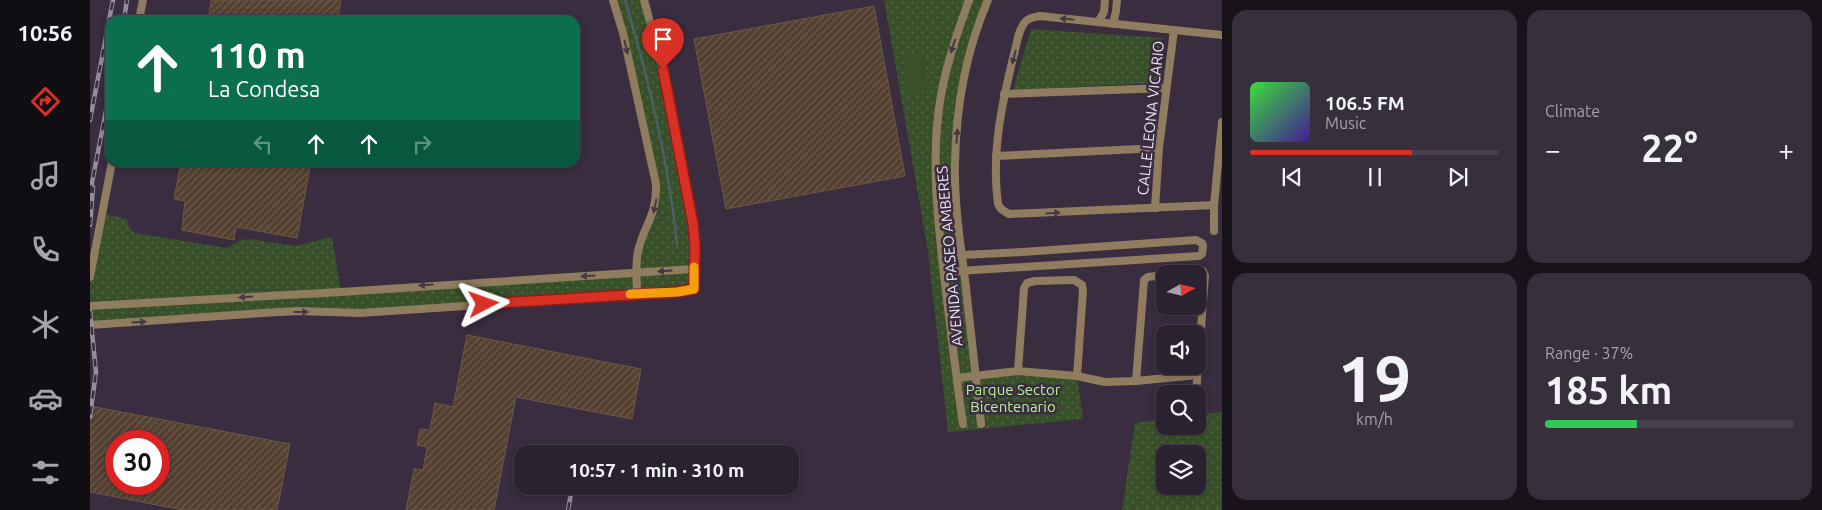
<!DOCTYPE html>
<html lang="en">
<head>
<meta charset="utf-8">
<style>
  body { margin:0; font-family:Ubuntu,sans-serif; background:#372f3b; color:#f1f3f6; height:100vh; display:flex; flex-direction:column; font-size:19px; white-space:nowrap }
  * { box-sizing:border-box; margin:0 }
  p { font-size:16px; color:#a6a4aa }
  .icon { flex:none; width:28px; height:28px; fill:none; stroke:currentColor; stroke-width:2; stroke-linecap:round; stroke-linejoin:round }
  .map { position:relative; flex:1; overflow:hidden }
  .side { display:flex; flex-direction:column; gap:10px; padding:10px; background:#18131a; width:600px }
  .side>* { flex:none }
  .hud { position:absolute; left:15px; top:15px; width:475px; height:152px; border-radius:15px; box-shadow:0 2px 8px #0003,0 0 0 1px #473f4b; background:#0b6e4f; color:#fff; overflow:hidden }
  .needle { width:32px; rotate:82deg }
  .fabs { position:absolute; left:1066px; top:265px; display:grid; gap:10px }
  .fabs a { display:grid; place-items:center; width:50px; height:50px; border-radius:10px; background:#2b222f; box-shadow:0 2px 8px #0003,0 0 0 1px #473f4b; font-size:25px }
  .speed { position:absolute; left:15px; top:430px; display:flex; gap:10px; font-size:25px; font-weight:700; text-align:center }
  .speed>* { display:grid; place-content:center; width:65px; height:65px; border-radius:50%; background:#2b222f; box-shadow:0 2px 8px #0003,0 0 0 1px #473f4b; line-height:1 }
  .speed .limit { border:8px solid #d22; background:#fff; color:#111 }
  .pin { position:absolute; display:grid; place-items:center; width:42px; height:42px; color:#fff; margin:-51px -21px; border-radius:50% 50% 50% 0; rotate:-45deg; box-shadow:0 0 5px #0007 }
  .pin .icon { rotate:45deg }
  .me { position:absolute; width:55px; margin:-28px; rotate:86deg; stroke-linejoin:round; filter:drop-shadow(0 0 4px #0008) }
  .turn { display:flex; align-items:center; gap:18px; height:105px; padding:0 20px; font-size:22px }
  .turn .icon { width:65px; height:65px; stroke-width:2.5 }
  .turn b { display:block; font-size:35px; line-height:42px }
  .lanes { display:flex; align-items:center; height:48px; padding:0 20px; background:#0003; justify-content:center; gap:25px; direction:ltr }
  .lanes .off { opacity:.35 }
  .big { font-size:38px; font-weight:700; line-height:1.1 }
  .side .card { flex:1; display:flex; flex-direction:column; justify-content:center; gap:8px; min-width:0; padding:0 18px; border-radius:15px; background:#372f3b }
  .side .dial { align-items:center; gap:0 }
  .dial b { font-size:65px; line-height:1 }
  .song { display:flex; align-items:center; gap:15px }
  .cover { width:60px; height:60px; border-radius:8px; background:linear-gradient(135deg,hsl(120 70% 55%),hsl(260 70% 35%)) }
  .played { height:5px; border-radius:2px; background:linear-gradient(90deg,#d93025 65%,#473f4b 65%) }
  .keys { display:flex; justify-content:space-around; direction:ltr }
  .heat { display:flex; justify-content:space-between; align-items:center; font-size:28px; direction:ltr }
  .charge { height:8px; border-radius:4px; background:linear-gradient(90deg,#34c759 37%,#473f4b 0) }
  .side .tiles { flex:1; display:grid; gap:10px; grid-template-columns:repeat(2,1fr) }
  .trip { position:absolute; left:424px; top:445px; width:285px; height:50px; border-radius:15px; background:#2b222f; box-shadow:0 2px 8px #0003,0 0 0 1px #473f4b; font-weight:700; line-height:50px; text-align:center }
  main { display:flex; flex:1; min-height:0 }
  .tab-bar { display:flex; flex-direction:column; width:90px; justify-content:space-around; align-items:center; background:#110e13; color:#a6a4aa }
  .tab-bar .icon { width:35px; height:35px }
  .tab-bar .current { color:#d93025 }
  .tab-bar b { font-size:22px; color:#f1f3f6 }
  .map>svg:first-child { display:block }
  .green { fill:url(#green-dots); fill-rule:evenodd }
  .pitch { fill:#38502a }
  .lines { fill:none; stroke-linecap:round; stroke-linejoin:round }
  .stream { stroke:#486168; stroke-width:2.5 }
  .building { fill:url(#building-hatch); stroke:#6b5847; fill-rule:evenodd }
  .street { stroke:#907d5f; stroke-width:8 }
  .rail-casing { stroke:#978d9c; stroke-width:4.5 }
  .rail { stroke:#392d3f; stroke-width:2.5; stroke-dasharray:8; stroke-linecap:butt }
  .oneway { fill:#463944 }
  .route-casing { stroke:#8d1f18; stroke-width:12 }
  .route { stroke:#d93025; stroke-width:9 }
  .slow { stroke:#f59e0b; stroke-width:9 }
  .labels { text-anchor:middle; stroke-width:5; stroke-linejoin:round; paint-order:stroke }
  .street-label { font-size:15px; fill:#ede5f1; stroke:#392d3f }
  .park-label { font-size:15px; fill:#b5f394; stroke:#392d3f }
</style>
</head>
<body>
<main>
<nav class="tab-bar">
<b>10:56</b>
<svg class="icon current" aria-label="directions" viewBox="0 0 24 24"><path d="M12 3l9 9-9 9-9-9zM9 14v-3h6M13 9l2 2-2 2"/></svg>
<svg class="icon" aria-label="music" viewBox="0 0 24 24"><path d="M9 18V5l10-2v13"/><circle cx="6" cy="18" r="3"/><circle cx="16" cy="16" r="3"/></svg>
<svg class="icon" aria-label="phone" viewBox="0 0 24 24"><path d="M5 4h4l2 5-3 2q2 4 5 5l2-3 5 2v4C11 20 4 13 5 4z"/></svg>
<svg class="icon" aria-label="climate" viewBox="0 0 24 24"><path d="M12 3v18M4 7l16 10M4 17L20 7"/></svg>
<svg class="icon" aria-label="car" viewBox="0 0 24 24"><path d="M5 17H2v-5l4-1 3-4h7l3 4 3 1v5h-3M9 17h6M6 11h13"/><circle cx="7" cy="17" r="2"/><circle cx="17" cy="17" r="2"/></svg>
<svg class="icon" aria-label="filters" viewBox="0 0 24 24"><path d="M4 7h16M4 17h16"/><circle cx="9" cy="7" r="2"/><circle cx="15" cy="17" r="2"/></svg>
</nav>
<div class="map">
<svg width="1132" height="510" viewBox="0 0 1132 510">
  <defs>
    <pattern id="green-dots" width="8" height="8" patternUnits="userSpaceOnUse" patternTransform="scale(1.25)"><rect width="8" height="8" fill="#38502a"/><path d="M2 2h.1M6 6h.1" fill="none" stroke="#556949" stroke-width="1.8" stroke-linecap="round"/></pattern>
    <pattern id="building-hatch" width="6" height="6" patternUnits="userSpaceOnUse" patternTransform="scale(1.25)"><rect width="6" height="6" fill="#534030"/><path d="M-1 1l2-2M0 6l6-6M5 7l2-2" fill="none" stroke="#6c5b4e"/></pattern>
  </defs>
  <rect width="100%" height="100%" fill="#392d3f"/>
  <g class="green">
    <path d="M523 0H554L603 224 604 289 311 310 208 311 0 325V277L12 213 37 219 39 228 45 233 137 248 151 240 159 239 205 246 242 237 251 292 547 273 548 254 567 198Z"/>
    <path d="M794 0H899C879 51 866 108 865 163 865 193 869 224 872 254L852 256 854 271 873 270 886 376 928 371 987 376 993 419 858 432 838 251Z"/>
    <path d="M941 29 1072 38 1068 83 923 90Z"/>
    <path d="M1132 412V510H1032L1045 423 1075 419V426H1108V415ZM1075 454H1108V486H1075Z"/>
  </g>
  <path class="pitch" d="M832 52 839 90 819 95 812 56Z"/>
  <g class="lines">
    <path class="stream" d="M535 0C559 80 579 162 587 245"/>
  </g>
  <g class="building">
    <path d="M121 0H251L247 20H118Z"/>
    <path d="M784 6 815 176 636 209 604 39Z"/>
    <path d="M91 162H221L207 238 146 227 144 240 92 230 95 201 84 199Z"/>
    <path d="M377 335 551 369 542 419 426 397 404 510H316L324 469 333 470 337 447 327 445 330 429 340 430 345 403 363 407Z"/>
    <path d="M0 406 200 444 187 510H93L0 492ZM26 441H69V484H26Z"/>
  </g>
  <g class="lines">
    <g class="street">
      <path d="M523 0 533 33 566 184C567 216 554 225 548 251 545 265 547 280 547 294"/>
      <path d="M49 20 53 0"/>
      <path d="M1008 22 1014 12 1015 0"/>
      <path d="M1023 24 1026 11 1027 0"/>
      <path d="M914 94 1076 88"/>
      <path d="M906 156 1069 148"/>
      <path d="M1124 205 919 214 911 209 908 204C901 153 912 103 924 54 927 44 928 29 936 21 940 17 945 17 950 16L1132 35"/>
      <path d="M1065 208 1069 148 1084 30"/>
      <path d="M1124 231V205L1132 122"/>
      <path d="M852 256 932 252 1106 240 1112 243 1113 246 1112 254 1109 256 854 272"/>
      <path d="M1089 274 1113 271 1115 276 1106 394"/>
      <path d="M0 277 22 162"/>
      <path d="M0 306 251 292 603 269"/>
      <path d="M0 325 172 313 208 311 270 313 587 292 604 289 605 246 603 224 573 69 554 0"/>
      <path d="M928 371 934 288 937 283 945 281 984 280 992 285 993 290 987 376"/>
      <path d="M867 378 928 371 987 376 1015 382 1046 381 1107 375"/>
      <path d="M1046 381 1054 280 1058 277 1075 275"/>
      <path d="M873 424C866 377 861 331 855 284 848 222 840 157 851 95 857 62 868 31 879 0"/>
      <path d="M891 424C886 379 881 334 876 288 871 247 864 205 865 163 866 108 876 51 898 0"/>
    </g>
    <defs>
      <g id="rail">
        <path d="M34 20 37 0"/>
        <path d="M0 120 23 0"/>
        <path d="M0 193 20 90"/>
        <path d="M0 225 3 187"/>
        <path d="M0 311 6 372 0 417"/>
        <path d="M478 510 481 494"/>
      </g>
    </defs>
    <use href="#rail" class="rail-casing"/>
    <use href="#rail" class="rail"/>
  </g>
  <defs><path id="oneway-solid" d="M-6-.8H1V-3.2L6.5 0L1 3.2V.8H-6Z" transform="scale(1.25)"/></defs>
  <g class="oneway">
    <use href="#oneway-solid" transform="translate(977 19) rotate(-174)"/>
    <use href="#oneway-solid" transform="translate(863 46) rotate(109)"/>
    <use href="#oneway-solid" transform="translate(536 47) rotate(77)"/>
    <use href="#oneway-solid" transform="translate(924 57) rotate(105)"/>
    <use href="#oneway-solid" transform="translate(867 136) rotate(-86)"/>
    <use href="#oneway-solid" transform="translate(565 206) rotate(102)"/>
    <use href="#oneway-solid" transform="translate(963 213) rotate(-3)"/>
    <use href="#oneway-solid" transform="translate(575 271) rotate(177)"/>
    <use href="#oneway-solid" transform="translate(498 276) rotate(177)"/>
    <use href="#oneway-solid" transform="translate(336 285) rotate(177)"/>
    <use href="#oneway-solid" transform="translate(156 297) rotate(177)"/>
    <use href="#oneway-solid" transform="translate(211 312)"/>
    <use href="#oneway-solid" transform="translate(49 322) rotate(-4)"/>
  </g>
  <g class="lines">
    <defs>
      <path id="route" d="M394 304 587 292 604 289 605 246 603 224 573 69"/>
    </defs>
    <use href="#route" class="route-casing"/>
    <use href="#route" class="route"/>
    <path class="slow" d="M540 294 587 292 604 289V267"/>
  </g>
  <g class="labels">
    <g class="street-label">
      <text transform="translate(1061 118) rotate(-84)" y="5">CALLE LEONA VICARIO</text>
      <text transform="translate(860 256) rotate(-95)" y="5">AVENIDA PASEO AMBERES</text>
    </g>
    <g class="park-label">
      <text x="923" y="395">Parque Sector<tspan x="923" dy="17">Bicentenario</tspan></text>
    </g>
  </g>
</svg>
<div class="fabs">
<a><svg class="needle" viewBox="-14 -14 28 28"><path d="M0-13l5 13h-10z" fill="#e53935"/><path d="M0 13l5-13h-10z" fill="#a6a4aa"/></svg></a>
<a><svg class="icon" aria-label="sound" viewBox="0 0 24 24"><path d="M4 9h4l5-4v14l-5-4H4zM17 9q2 3 0 6"/></svg></a>
<a><svg class="icon" aria-label="search" viewBox="0 0 24 24"><circle cx="10" cy="10" r="6"/><path d="M15 15l6 6"/></svg></a>
<a><svg class="icon" aria-label="layers" viewBox="0 0 24 24"><path d="M12 4l9 5-9 5-9-5zM3 14l9 5 9-5"/></svg></a>
</div>
<div class="speed"><div class="limit">30</div></div>
<div class="pin" style="left:573px;top:69px;background:#d93025"><svg class="icon" aria-label="arrive" viewBox="0 0 24 24"><path d="M6 21V4h12l-3 4 3 4H6"/></svg></div>
<svg class="me" style="left:394px;top:304px" viewBox="-20 -20 40 40"><path d="M0-17L14 15 0 8-14 15z" fill="#d93025" stroke="#fff" stroke-width="4"/></svg>
<div class="trip">10:57 · 1 min · 310 m</div>
<div class="hud">
<div class="turn"><svg class="icon" aria-label="ahead" viewBox="0 0 24 24"><path d="M12 20V5M6 11l6-6 6 6"/></svg><div><b>110 m</b>La Condesa</div></div>
<div class="lanes"><svg class="icon off" aria-label="left" viewBox="0 0 24 24"><path d="M17 20v-9H6M10 6l-5 5 5 5"/></svg><svg class="icon" aria-label="ahead" viewBox="0 0 24 24"><path d="M12 20V5M6 11l6-6 6 6"/></svg><svg class="icon" aria-label="ahead" viewBox="0 0 24 24"><path d="M12 20V5M6 11l6-6 6 6"/></svg><svg class="icon off" aria-label="right" viewBox="0 0 24 24"><path d="M7 20v-9h11M14 6l5 5-5 5"/></svg></div>
</div>
</div>
<section class="side">
<div class="tiles">
<div class="card">
<div class="song"><i class="cover"></i><div><b>106.5 FM</b><p>Music</p></div></div>
<div class="played"></div>
<div class="keys"><svg class="icon" aria-label="previous" viewBox="0 0 24 24"><path d="M18 5L8 12l10 7zM5 5v14"/></svg><svg class="icon" aria-label="pause" viewBox="0 0 24 24"><path d="M8 5v14M16 5v14"/></svg><svg class="icon" aria-label="next" viewBox="0 0 24 24"><path d="M6 5l10 7-10 7zM19 5v14"/></svg></div>
</div>
<div class="card"><p>Climate</p>
<div class="heat"><a>−</a><b class="big">22°</b><a>+</a></div>
</div>
<div class="card dial"><b>19</b><p>km/h</p></div>
<div class="card"><p>Range · 37%</p><b class="big">185 km</b><div class="charge"></div></div>
</div>
</section>
</main>
</body>
</html>
